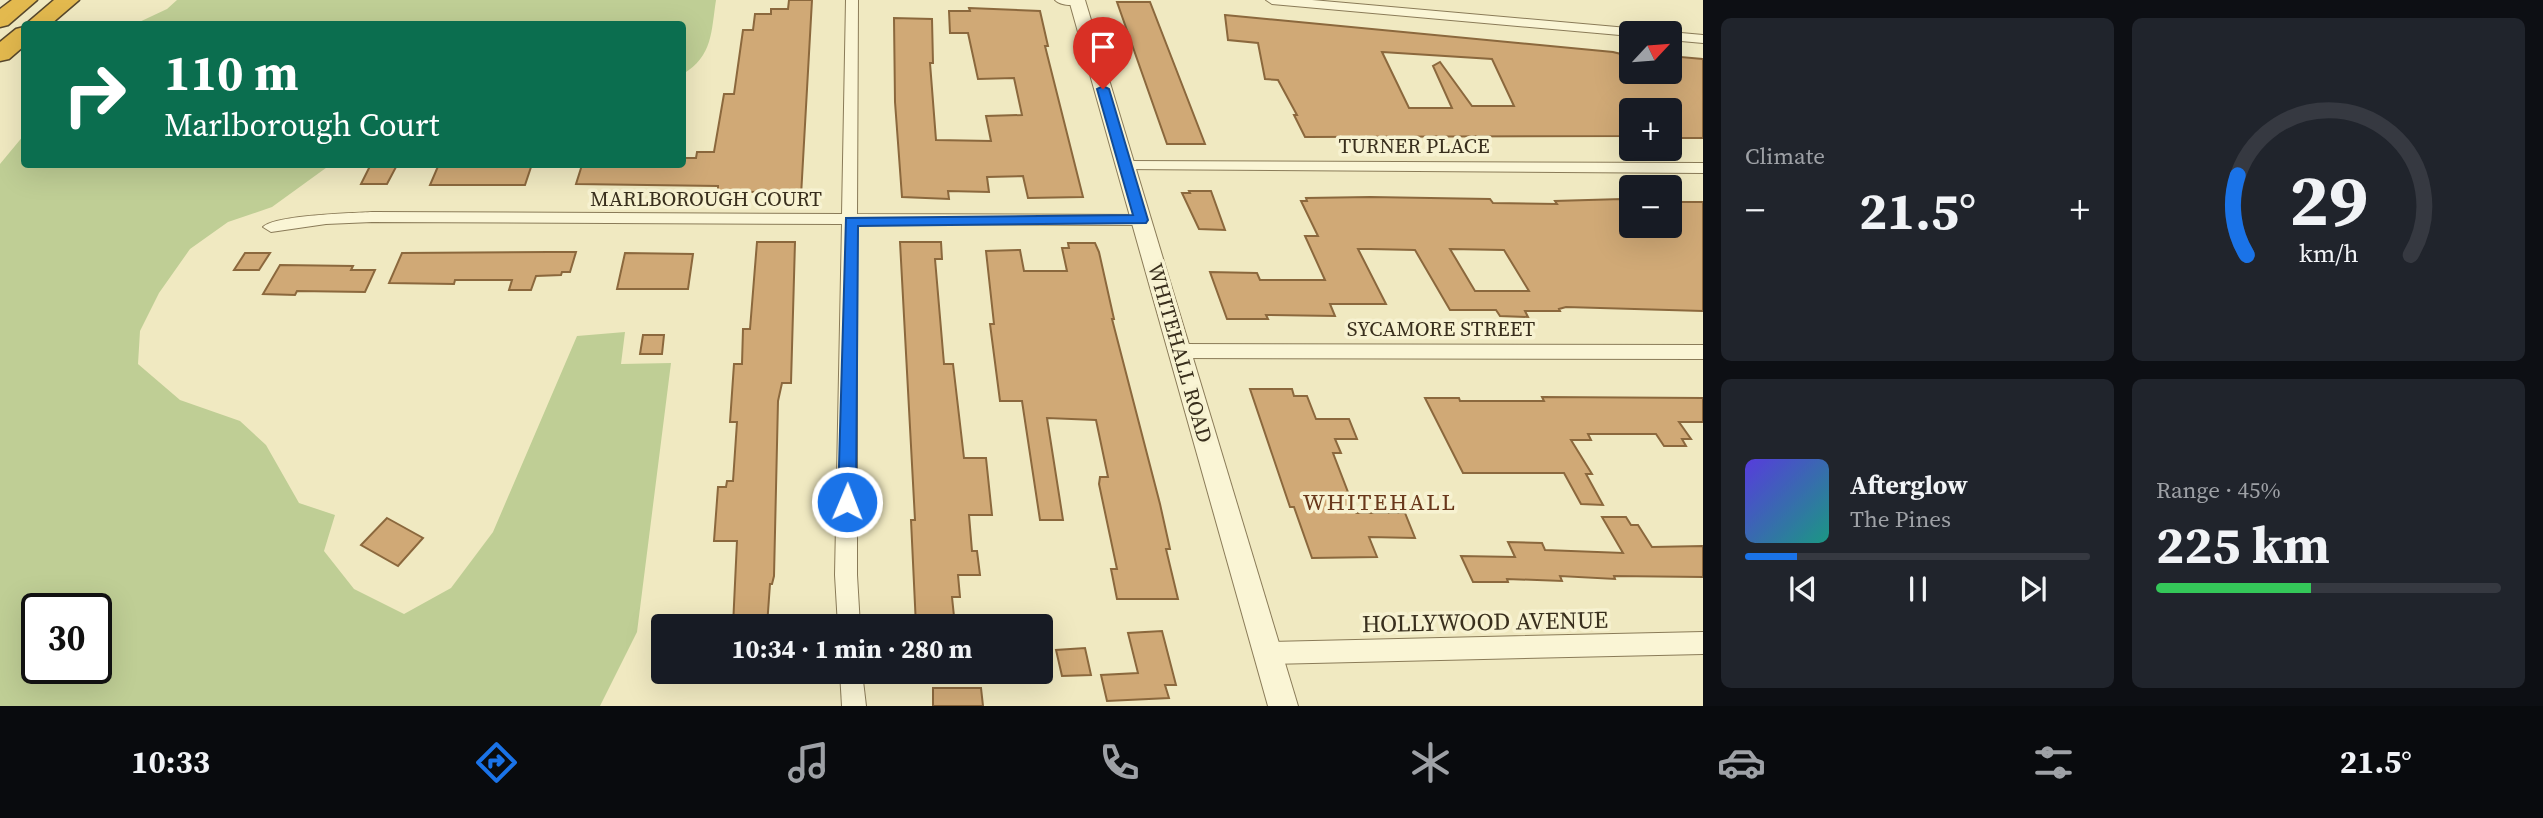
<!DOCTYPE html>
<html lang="en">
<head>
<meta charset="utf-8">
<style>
  body { margin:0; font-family:"Source Serif 4",serif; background:#20242c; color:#f1f3f6; height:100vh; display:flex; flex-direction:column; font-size:26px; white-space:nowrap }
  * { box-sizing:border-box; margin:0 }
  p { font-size:23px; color:#9ea1a6 }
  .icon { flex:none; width:38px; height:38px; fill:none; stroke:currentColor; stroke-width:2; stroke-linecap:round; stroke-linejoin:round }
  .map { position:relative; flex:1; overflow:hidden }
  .sheet { display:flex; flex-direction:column; gap:18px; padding:18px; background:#0d0f14; width:840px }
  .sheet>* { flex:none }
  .hud { position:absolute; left:21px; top:21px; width:665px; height:147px; border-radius:7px; box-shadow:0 7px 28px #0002; background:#0b6e4f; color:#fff; overflow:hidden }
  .needle { width:46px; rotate:64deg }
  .buttons { position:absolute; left:1619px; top:21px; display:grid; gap:14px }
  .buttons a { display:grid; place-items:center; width:63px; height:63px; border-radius:7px; background:#171b24; box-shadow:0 7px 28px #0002; font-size:35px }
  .speed { position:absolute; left:21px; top:593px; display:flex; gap:14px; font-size:35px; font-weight:700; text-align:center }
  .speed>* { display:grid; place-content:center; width:91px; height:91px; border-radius:50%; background:#171b24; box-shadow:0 7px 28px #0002; line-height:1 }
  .speed .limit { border:4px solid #111; border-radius:10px; background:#fff; color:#111 }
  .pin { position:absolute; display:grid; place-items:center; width:60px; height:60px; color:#fff; margin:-72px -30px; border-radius:50% 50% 50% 0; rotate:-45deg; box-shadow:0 0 7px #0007 }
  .pin .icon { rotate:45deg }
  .me { position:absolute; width:77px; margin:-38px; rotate:1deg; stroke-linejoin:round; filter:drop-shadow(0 0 5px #0008) }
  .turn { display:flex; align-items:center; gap:24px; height:147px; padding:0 28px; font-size:32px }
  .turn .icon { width:91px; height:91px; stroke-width:2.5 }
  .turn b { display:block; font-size:49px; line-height:60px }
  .big { font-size:52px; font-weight:700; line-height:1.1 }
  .sheet .widget { flex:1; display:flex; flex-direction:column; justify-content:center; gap:10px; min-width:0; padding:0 24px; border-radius:10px; background:#20242c }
  .sheet .dial { align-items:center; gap:0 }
  .dial svg { height:182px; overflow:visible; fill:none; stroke:#363941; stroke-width:7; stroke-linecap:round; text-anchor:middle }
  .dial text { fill:#f1f3f6; stroke:none }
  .song { display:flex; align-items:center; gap:21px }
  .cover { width:84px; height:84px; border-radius:10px; background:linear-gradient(135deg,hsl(250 70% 55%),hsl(170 70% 35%)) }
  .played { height:7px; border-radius:4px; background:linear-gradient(90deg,#1a73e8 15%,#363941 15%) }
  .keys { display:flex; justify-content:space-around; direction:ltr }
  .heat { display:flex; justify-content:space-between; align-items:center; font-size:38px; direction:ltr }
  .charge { height:10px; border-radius:5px; background:linear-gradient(90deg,#34c759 45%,#363941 0) }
  .sheet .tiles { flex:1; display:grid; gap:18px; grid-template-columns:repeat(2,1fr) }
  .trip { position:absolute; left:651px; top:614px; width:402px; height:70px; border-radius:7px; background:#171b24; box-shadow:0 7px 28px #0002; font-weight:700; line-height:70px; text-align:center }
  .tabs { display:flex; height:112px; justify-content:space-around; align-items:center; background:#090b0e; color:#9ea1a6 }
  .tabs .icon { width:49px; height:49px }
  .tabs .selected { color:#1a73e8 }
  .tabs b { font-size:32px; color:#f1f3f6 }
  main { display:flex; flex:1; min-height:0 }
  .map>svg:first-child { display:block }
  .green { fill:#bfce95; fill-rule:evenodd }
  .building { fill:#d0a976; stroke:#8b683d; stroke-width:2; fill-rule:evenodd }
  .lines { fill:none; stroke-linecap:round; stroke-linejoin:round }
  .minor-casing { stroke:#8a7b58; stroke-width:2 }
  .tertiary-casing { stroke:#8a7b58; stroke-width:2 }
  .motorway-casing { stroke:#58482c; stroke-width:3 }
  .minor { fill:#faf5d5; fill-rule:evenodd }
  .tertiary { fill:#faf5d5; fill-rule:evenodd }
  .motorway { fill:#e3b94e; fill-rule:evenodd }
  .route { fill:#1a73e8; stroke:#114b97; stroke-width:2 }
  .labels { text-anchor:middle; stroke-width:7; stroke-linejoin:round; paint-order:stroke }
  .street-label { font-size:21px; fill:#392f1d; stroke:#f7f2d1 }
  .neighbourhood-label { font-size:23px; letter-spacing:2px; fill:#68371a; stroke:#f7f2d1 }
  .near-street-label { font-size:24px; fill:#392f1d; stroke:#f7f2d1 }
</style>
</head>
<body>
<main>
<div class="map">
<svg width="1703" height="706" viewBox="0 0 1703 706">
  <rect width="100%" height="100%" fill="#f0e9c1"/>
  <g class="green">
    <path d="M177 0H716C711 32 713 56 683 74L682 24H135L167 9Z"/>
    <path d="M24 135V164L330 165 272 207 228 222 190 249 159 293 140 331 138 364 180 400 240 421 266 445 299 503 335 515 324 551 354 589 404 614 451 588 493 532 577 336 625 332 621 364 671 363 637 632 600 706H0V164ZM37 609H96V668H37Z"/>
  </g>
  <g class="building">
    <path d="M789 0H812L801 196H756V192L718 191V186L576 184 582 165 682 164 683 158H696L697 152H714L724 94H734L743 30H753L755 14H771V9H788Z"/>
    <path d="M1117 2H1150L1205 144H1167Z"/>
    <path d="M969 8 1040 11 1048 46H1045L1083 197 1028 198 1023 176 987 177 989 192 948 191 949 199 902 197 895 102 894 18 932 19 933 63H930L936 140 991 141 986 116 1022 115 1014 78 978 79 968 33H950L949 11H970Z"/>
    <path d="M1225 15 1613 52 1625 55 1631 64V72H1670V56L1703 59V138H1670V110H1631V136L1305 137 1294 115H1297L1278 80 1265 79 1258 43 1228 40ZM1382 52 1492 59 1514 106H1472L1440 62 1433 66 1452 108H1409Z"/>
    <path d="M439 164H532L525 185H430Z"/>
    <path d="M370 166 396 167 387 184H361Z"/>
    <path d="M1189 191H1211L1225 230 1199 229 1182 193H1190Z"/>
    <path d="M1370 197 1490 199 1493 203 1557 204 1555 201 1622 199 1631 210V226H1670V202H1703V311L1566 307 1559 309 1560 311H1525L1528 317 1500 316 1496 310H1450L1415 250 1370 249H1358L1386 304H1330L1335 316 1266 315 1268 319H1227L1210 272 1257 273 1260 280H1325L1305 236H1318L1301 201H1307L1306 198ZM1450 249 1504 250 1529 291H1475Z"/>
    <path d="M757 242H795L791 383H782L778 401 774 576 772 584H770L767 626H733L737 541H714L718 487H726L727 481H733L737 422H730L734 364H742L743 329H750Z"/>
    <path d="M900 242H941L942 259H935L944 364H953L964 458H986L992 515H969L972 551H977L980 575H958L960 597H952L955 626H916L911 520H915Z"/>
    <path d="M1068 243H1095L1099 252 1114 319H1112L1160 504 1170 549H1166L1178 599H1117L1111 569H1117L1099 484 1100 477H1108L1096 420 1047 418 1063 520H1040L1022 401H1000L990 324H994L986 251 1020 250 1024 271H1067L1062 248H1069Z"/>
    <path d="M549 252H576L570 272H562L561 275 536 276 531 290H509L512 280H455L454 284 389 283 402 253Z"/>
    <path d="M245 253H270L259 270H234Z"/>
    <path d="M625 253 693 254 688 289H617Z"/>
    <path d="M280 265 353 266 351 270H375L365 292 297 291 295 295 263 294Z"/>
    <path d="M643 335H664L662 354H640Z"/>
    <path d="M1250 389H1292L1294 396H1307L1316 419H1349L1357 439H1335L1341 453H1333L1356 513H1405L1415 538 1369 537 1377 557 1312 558 1294 507H1290Z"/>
    <path d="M1542 397 1703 398V422H1679L1691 439H1682L1686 446H1664L1656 434H1588L1591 440H1571L1592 474H1586L1603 505 1581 504 1564 473H1463L1425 398H1459L1460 401H1544Z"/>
    <path d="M1602 517H1626L1631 525H1638L1652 547 1703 546V577L1614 576 1615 579 1560 576 1562 581 1507 579 1508 582H1473L1461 556 1515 557 1508 542 1542 543 1545 550 1623 553Z"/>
    <path d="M387 518 423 538 398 566 361 545Z"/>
    <path d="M1162 631 1176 685H1165L1169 698 1107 701 1101 675 1138 673 1128 633Z"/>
    <path d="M1085 648 1091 675 1062 676 1056 650Z"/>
    <path d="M933 688H981L983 706H933Z"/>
  </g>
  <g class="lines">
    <defs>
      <g id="minor">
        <path d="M846 0H858L857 214 1141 215 1149 220 1141 225 857 224V575L860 626H838L835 575 842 224 372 222 326 224 271 232 263 227C274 215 353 213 372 212L842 214Z"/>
        <path d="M1055 0H1082L1083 1C1077 7 1061 6 1055 0Z"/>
        <path d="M1266 0H1312L1639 29 1645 33H1631V36L1272 4Z"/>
        <path d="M1670 32 1703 35V43L1670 40V33H1666Z"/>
        <path d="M1126 161 1703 163V173L1121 169 1119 166Z"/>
        <path d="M1180 344 1703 345V359L1180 358 1174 356 1171 351 1174 346Z"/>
        <path d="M1703 632V654L1268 664 1260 661 1257 653 1260 645 1268 642Z"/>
        <path d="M840 672H862L866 706H842Z"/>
      </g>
      <path id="tertiary" d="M1069 0H1085L1298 706H1268Z"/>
      <g id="motorway">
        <path d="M12 0H37L8 25 0 27V9Z"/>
        <path d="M54 0H79L51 24H26Z"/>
        <path d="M24 27V46L9 59 0 61V42L16 29Z"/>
      </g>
    </defs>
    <use href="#minor" class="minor-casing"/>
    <use href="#tertiary" class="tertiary-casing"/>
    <use href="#motorway" class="motorway-casing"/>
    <use href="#minor" class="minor"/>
    <use href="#tertiary" class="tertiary"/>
    <use href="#motorway" class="motorway"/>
  </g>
  <path class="route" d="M1103 86 1109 89 1148 220 1146 223 858 226 856 502 854 507 847 509 841 507 838 502 846 218 1133 215 1097 89Z"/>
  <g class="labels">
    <g class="street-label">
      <text x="1414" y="153">TURNER PLACE</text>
      <text x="706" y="206">MARLBOROUGH COURT</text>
      <text x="1441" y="336">SYCAMORE STREET</text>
      <text transform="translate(1180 353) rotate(74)" y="7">WHITEHALL ROAD</text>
    </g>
    <g class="neighbourhood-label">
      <text x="1380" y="510">WHITEHALL</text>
    </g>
    <g class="near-street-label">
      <text transform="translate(1485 622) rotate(-1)" y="8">HOLLYWOOD AVENUE</text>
    </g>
  </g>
</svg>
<div class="buttons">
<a><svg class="needle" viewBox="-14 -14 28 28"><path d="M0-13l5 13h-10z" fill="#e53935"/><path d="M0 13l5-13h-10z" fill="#9ea1a6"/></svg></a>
<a>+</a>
<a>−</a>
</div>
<div class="speed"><div class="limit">30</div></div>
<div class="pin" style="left:1103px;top:89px;background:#d93025"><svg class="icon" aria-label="arrive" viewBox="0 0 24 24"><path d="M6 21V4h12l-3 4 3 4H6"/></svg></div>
<svg class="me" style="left:847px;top:502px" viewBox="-20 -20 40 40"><circle r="17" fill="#1a73e8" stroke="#fff" stroke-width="3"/><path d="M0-11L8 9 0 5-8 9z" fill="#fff"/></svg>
<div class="trip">10:34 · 1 min · 280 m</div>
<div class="hud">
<div class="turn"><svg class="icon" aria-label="right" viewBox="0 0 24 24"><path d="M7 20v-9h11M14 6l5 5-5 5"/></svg><div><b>110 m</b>Marlborough Court</div></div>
</div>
</div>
<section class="sheet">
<div class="tiles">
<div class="widget"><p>Climate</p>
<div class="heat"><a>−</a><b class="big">21.5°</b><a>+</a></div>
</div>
<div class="widget dial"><svg viewBox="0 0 100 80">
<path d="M14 69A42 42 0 1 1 86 69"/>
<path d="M14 69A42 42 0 0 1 10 34" stroke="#1a73e8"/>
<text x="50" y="56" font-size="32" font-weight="700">29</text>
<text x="50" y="72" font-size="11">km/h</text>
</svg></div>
<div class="widget">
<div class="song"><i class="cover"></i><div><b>Afterglow</b><p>The Pines</p></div></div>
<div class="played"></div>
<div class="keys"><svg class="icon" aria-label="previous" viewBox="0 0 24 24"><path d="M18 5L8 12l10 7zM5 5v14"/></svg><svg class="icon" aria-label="pause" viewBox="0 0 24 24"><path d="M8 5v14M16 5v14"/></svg><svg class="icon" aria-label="next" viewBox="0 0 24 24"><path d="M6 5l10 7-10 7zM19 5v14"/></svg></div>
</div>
<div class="widget"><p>Range · 45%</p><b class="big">225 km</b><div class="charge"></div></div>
</div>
</section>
</main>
<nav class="tabs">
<b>10:33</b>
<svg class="icon selected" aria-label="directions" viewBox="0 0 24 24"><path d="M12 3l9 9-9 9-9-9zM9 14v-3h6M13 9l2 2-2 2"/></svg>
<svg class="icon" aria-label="music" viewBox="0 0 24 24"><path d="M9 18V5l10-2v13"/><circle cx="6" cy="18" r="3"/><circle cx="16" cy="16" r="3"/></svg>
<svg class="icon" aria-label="phone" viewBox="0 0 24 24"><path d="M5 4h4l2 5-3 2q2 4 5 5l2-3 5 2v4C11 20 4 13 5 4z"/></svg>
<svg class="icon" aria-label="climate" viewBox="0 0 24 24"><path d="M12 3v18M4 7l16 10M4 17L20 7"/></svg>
<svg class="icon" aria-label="car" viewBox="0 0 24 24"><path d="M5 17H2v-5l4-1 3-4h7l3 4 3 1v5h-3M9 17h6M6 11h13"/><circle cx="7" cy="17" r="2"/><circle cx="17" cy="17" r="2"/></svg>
<svg class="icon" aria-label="filters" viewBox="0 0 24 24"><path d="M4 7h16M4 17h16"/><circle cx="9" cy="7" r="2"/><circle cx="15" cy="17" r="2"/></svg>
<b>21.5°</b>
</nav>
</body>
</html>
